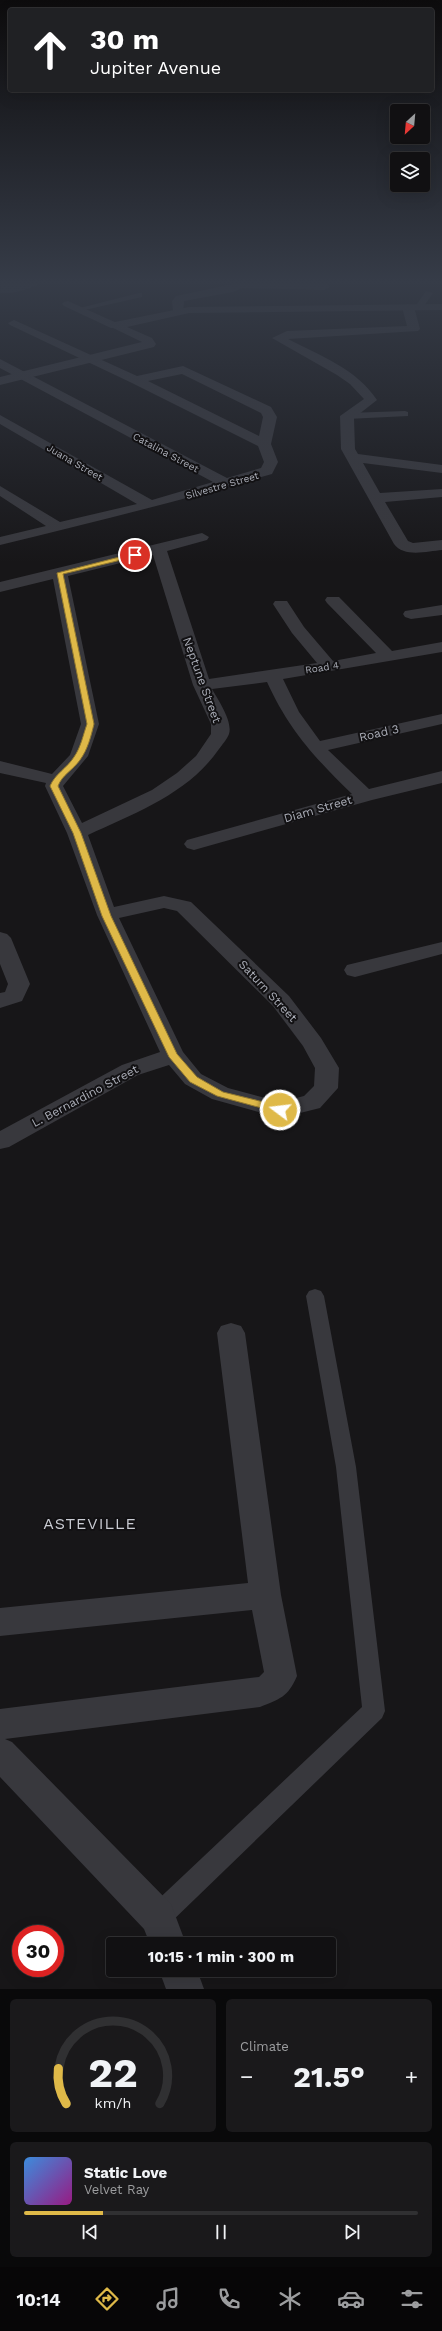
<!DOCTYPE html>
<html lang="en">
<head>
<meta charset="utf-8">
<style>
  body { margin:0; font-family:"Work Sans",sans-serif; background:#1a191b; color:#f1f3f6; height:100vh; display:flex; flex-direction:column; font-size:15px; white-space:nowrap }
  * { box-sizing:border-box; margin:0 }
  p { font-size:13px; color:#9c9d9f }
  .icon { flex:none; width:22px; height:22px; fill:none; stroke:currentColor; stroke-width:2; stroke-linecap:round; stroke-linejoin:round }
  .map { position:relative; height:1989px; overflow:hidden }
  .details { display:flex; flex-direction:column; gap:10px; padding:10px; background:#09090a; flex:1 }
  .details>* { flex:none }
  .hud { position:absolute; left:8px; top:8px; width:426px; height:84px; border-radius:4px; box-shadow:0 4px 16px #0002,0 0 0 1px #303032; background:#202124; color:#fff; overflow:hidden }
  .needle { width:26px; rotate:206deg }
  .fabs { position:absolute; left:390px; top:104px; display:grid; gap:8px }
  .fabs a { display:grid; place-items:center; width:40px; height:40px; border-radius:4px; background:#111012; box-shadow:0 4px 16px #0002,0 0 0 1px #303032; font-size:20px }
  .speed { position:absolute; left:12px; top:1925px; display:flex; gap:8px; font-size:20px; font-weight:700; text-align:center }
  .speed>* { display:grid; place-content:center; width:52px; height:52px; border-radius:50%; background:#111012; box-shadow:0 4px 16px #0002,0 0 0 1px #303032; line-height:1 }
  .speed .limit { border:6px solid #d22; background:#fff; color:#111 }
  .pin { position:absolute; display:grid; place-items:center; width:34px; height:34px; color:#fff; margin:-17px; border:2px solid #fff; border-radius:50%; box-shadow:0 1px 4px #0007 }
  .me { position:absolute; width:44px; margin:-22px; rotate:285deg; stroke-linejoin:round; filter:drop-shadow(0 0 3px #0008) }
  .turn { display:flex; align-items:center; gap:14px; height:84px; padding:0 16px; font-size:18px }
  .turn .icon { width:52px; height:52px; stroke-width:2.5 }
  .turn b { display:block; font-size:28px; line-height:34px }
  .big { font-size:30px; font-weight:700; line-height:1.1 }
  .details .tile { flex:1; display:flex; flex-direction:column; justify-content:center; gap:6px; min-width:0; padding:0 14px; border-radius:6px; background:#1a191b }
  .details .dial { align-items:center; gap:0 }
  .dial svg { height:104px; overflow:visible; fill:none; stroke:#303032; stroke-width:7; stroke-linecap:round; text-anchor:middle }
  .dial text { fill:#f1f3f6; stroke:none }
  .song { display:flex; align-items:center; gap:12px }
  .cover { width:48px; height:48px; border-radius:6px; background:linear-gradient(135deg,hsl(210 70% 55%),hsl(310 70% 35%)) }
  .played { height:4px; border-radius:2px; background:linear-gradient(90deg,#dfb948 20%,#303032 20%) }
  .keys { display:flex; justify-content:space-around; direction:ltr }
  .heat { display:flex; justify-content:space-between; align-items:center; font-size:22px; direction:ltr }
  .details .tiles { flex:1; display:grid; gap:10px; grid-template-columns:1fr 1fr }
  .tile:last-child { grid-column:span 2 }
  .trip { position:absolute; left:106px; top:1937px; width:230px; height:40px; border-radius:4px; background:#111012; box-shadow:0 4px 16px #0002,0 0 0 1px #303032; font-weight:700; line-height:40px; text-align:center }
  .tabs { display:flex; height:64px; justify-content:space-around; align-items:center; background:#070607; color:#9c9d9f }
  .tabs .icon { width:28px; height:28px }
  .tabs .selected { color:#dfb948 }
  .tabs b { font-size:18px; color:#f1f3f6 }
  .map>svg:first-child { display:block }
  .water { fill:#30363d }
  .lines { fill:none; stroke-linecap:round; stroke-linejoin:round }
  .service { fill:#38383d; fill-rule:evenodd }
  .minor { fill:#38383d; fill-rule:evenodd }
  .tertiary { fill:#38383d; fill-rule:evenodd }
  .route { fill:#dfb948; stroke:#91782f }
  .labels { text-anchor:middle; stroke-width:4; stroke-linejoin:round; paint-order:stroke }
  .far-street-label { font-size:10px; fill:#aaadb7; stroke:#121113 }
  .street-label { font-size:12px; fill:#aaadb7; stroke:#121113 }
  .near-neighbourhood-label { font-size:16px; letter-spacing:1px; fill:#caccd3; stroke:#121113 }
</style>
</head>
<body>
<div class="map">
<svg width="442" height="1989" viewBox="0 0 442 1989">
  <rect width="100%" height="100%" fill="#171618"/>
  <path class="water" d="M1 284H39C26 290 14 294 0 293Z"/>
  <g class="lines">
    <g class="service">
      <path d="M426 291 433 293 422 309H416L415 307Z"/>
      <path d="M139 293H142V297L80 311 76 309Z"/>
      <path d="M405 411 408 412V416L347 419 343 416 347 413Z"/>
      <path d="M315 1289 321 1291 324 1296 356 1467 385 1711 382 1718 167 1926 158 1929 149 1926 146 1917 149 1908 362 1707 336 1467 306 1296 309 1291Z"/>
    </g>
    <g class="minor">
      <path d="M233 284H327L330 287 324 290 242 288 233 292 184 301 183 313 179 314 173 311 172 301 176 296Z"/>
      <path d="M68 301 119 324 121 326 119 328H111L64 306 62 304 64 302Z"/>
      <path d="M408 304 414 307 420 329 418 331 288 339C319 355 357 369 377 400L354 418 355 449 358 454 442 465V473L363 463 380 493 442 489V497L385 502 408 541 413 543 442 540V550C428 551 404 558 394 544L341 449 340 416 364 399 350 384 337 375 272 338 287 331 407 326 402 307Z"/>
      <path d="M14 320 137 376 183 366 271 407 277 417 271 444 278 462 272 474C183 500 91 523 0 545V537L46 526 0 496V486L60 522 137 504 0 424V415L152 500 213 482 0 368V359L227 478 261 468 264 462 258 446 132 383 10 325 8 323ZM182 374 261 413 263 417 259 436 148 381Z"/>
      <path d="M202 533 209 537 207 540 167 551 209 679 317 663 292 633 273 604 275 601H287L304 627 333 661 376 653 327 603 325 600 327 597H339L392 651 442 642V652L283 679 299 712 320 741 442 714V724L328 750 369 789 442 771V783L372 800 201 848 194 850 187 848 184 844 187 840 352 794C314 757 289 730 267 682L212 689C218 700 233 721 229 734 227 739 222 745 219 749 188 794 135 813 88 835L114 907 164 896 191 902 289 996 321 1038 339 1068 338 1088 320 1108 280 1118 212 1099 185 1084 169 1065 138 1075 9 1147 0 1149V1131L122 1065 160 1052 97 915 67 833 45 786 46 783 0 773V761L52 774 70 755 81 724 53 579 0 592V582ZM153 555 193 685 211 724V734L196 756 177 773 152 790 82 823 63 786 88 756 99 724 68 576ZM164 908 177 911 273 1006 303 1046 315 1068 314 1086 304 1096 280 1102 228 1088 201 1074 183 1052 119 918Z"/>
      <path d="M442 605V615L411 619 405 617 403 614 405 611Z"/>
      <path d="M0 932 7 934 11 938 30 984 22 1001 0 1008V993L5 992 8 984 0 964Z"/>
      <path d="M442 942V954L355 977 347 975 344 970 347 965Z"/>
      <path d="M231 1323 241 1326 245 1333 281 1595 297 1676C288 1697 280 1699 260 1707L5 1739 12 1742 171 1904 186 1944H150L144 1929 0 1777V1709L259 1677 264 1672 252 1610 0 1636V1608L248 1583 217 1333 221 1326Z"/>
      <path d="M159 1970H197L204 1989H166Z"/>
    </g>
    <path class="tertiary" d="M442 304V310L189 313 127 327 152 338 156 344 154 347 0 385V377L142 342 109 326 115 322 189 307Z"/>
  </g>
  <linearGradient id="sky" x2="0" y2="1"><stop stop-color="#0d0c0d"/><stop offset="0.5" stop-color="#363c48"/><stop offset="1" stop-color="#363c48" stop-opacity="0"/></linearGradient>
  <rect width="442" height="563" fill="url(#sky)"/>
  <path class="route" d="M135 553 138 556 63 574 94 724C91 736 88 749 80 760 73 770 62 775 58 786L81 833 111 916 177 1054 197 1077 223 1092 284 1107 285 1110 280 1113 217 1096 190 1082 169 1057 102 916 73 833 50 786C55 774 67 768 74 757 81 747 83 735 87 724L57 573Z"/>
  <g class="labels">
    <g class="far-street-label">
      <text transform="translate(166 452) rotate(28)" y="4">Catalina Street</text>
      <text transform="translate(75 462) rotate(30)" y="4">Juana Street</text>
      <text transform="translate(222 485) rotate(-16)" y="4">Silvestre Street</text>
      <text transform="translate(322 667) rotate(-9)" y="4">Road 4</text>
    </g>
    <g class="street-label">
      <text transform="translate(202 680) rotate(70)" y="4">Neptune Street</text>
      <text transform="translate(379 733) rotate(-13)" y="4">Road 3</text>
      <text transform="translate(318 809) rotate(-16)" y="4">Diam Street</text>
      <text transform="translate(268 991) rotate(47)" y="4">Saturn Street</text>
      <text transform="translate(85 1096) rotate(-28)" y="4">L. Bernardino Street</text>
    </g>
    <g class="near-neighbourhood-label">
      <text x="90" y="1529">ASTEVILLE</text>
    </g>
  </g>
</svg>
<div class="fabs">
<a><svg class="needle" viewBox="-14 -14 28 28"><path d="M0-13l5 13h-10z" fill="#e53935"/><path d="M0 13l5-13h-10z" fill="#9c9d9f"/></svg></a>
<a><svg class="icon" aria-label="layers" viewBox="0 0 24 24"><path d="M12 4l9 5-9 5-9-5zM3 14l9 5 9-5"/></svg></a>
</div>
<div class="speed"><div class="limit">30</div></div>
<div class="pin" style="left:135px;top:555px;background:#d93025"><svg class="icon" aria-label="arrive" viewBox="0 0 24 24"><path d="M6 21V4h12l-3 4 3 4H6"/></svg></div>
<svg class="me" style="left:280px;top:1110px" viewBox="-20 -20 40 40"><circle r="17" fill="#dfb948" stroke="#fff" stroke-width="3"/><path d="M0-11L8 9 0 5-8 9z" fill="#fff"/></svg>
<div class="trip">10:15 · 1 min · 300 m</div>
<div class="hud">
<div class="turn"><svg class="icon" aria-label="ahead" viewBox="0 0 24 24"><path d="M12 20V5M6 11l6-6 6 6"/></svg><div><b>30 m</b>Jupiter Avenue</div></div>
</div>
</div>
<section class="details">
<div class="tiles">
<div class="tile dial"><svg viewBox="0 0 100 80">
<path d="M14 69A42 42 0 1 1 86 69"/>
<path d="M14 69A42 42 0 0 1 8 42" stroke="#dfb948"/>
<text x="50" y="56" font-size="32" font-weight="700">22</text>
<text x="50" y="72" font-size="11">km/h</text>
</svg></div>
<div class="tile"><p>Climate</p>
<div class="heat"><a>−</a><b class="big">21.5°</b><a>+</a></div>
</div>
<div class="tile">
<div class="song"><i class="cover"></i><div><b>Static Love</b><p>Velvet Ray</p></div></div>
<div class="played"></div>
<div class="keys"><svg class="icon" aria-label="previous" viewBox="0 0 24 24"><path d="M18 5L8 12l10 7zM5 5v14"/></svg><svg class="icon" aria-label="pause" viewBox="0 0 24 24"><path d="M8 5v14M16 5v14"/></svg><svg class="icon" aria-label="next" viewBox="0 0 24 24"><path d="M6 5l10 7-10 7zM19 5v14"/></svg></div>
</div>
</div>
</section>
<nav class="tabs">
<b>10:14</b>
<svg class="icon selected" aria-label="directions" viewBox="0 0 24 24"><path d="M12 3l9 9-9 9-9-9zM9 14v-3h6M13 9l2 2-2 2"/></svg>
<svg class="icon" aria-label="music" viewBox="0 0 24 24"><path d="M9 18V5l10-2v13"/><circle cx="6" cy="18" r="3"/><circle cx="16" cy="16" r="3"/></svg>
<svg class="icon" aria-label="phone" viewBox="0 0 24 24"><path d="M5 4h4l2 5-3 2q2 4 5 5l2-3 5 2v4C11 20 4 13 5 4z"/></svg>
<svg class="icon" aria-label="climate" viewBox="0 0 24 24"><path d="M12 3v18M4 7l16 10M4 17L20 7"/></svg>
<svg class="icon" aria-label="car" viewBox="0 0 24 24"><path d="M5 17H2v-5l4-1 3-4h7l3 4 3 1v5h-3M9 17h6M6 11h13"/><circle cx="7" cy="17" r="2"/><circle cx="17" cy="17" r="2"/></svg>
<svg class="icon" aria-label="filters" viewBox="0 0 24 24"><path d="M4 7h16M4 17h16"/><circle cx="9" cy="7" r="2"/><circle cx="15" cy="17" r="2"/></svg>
</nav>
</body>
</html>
